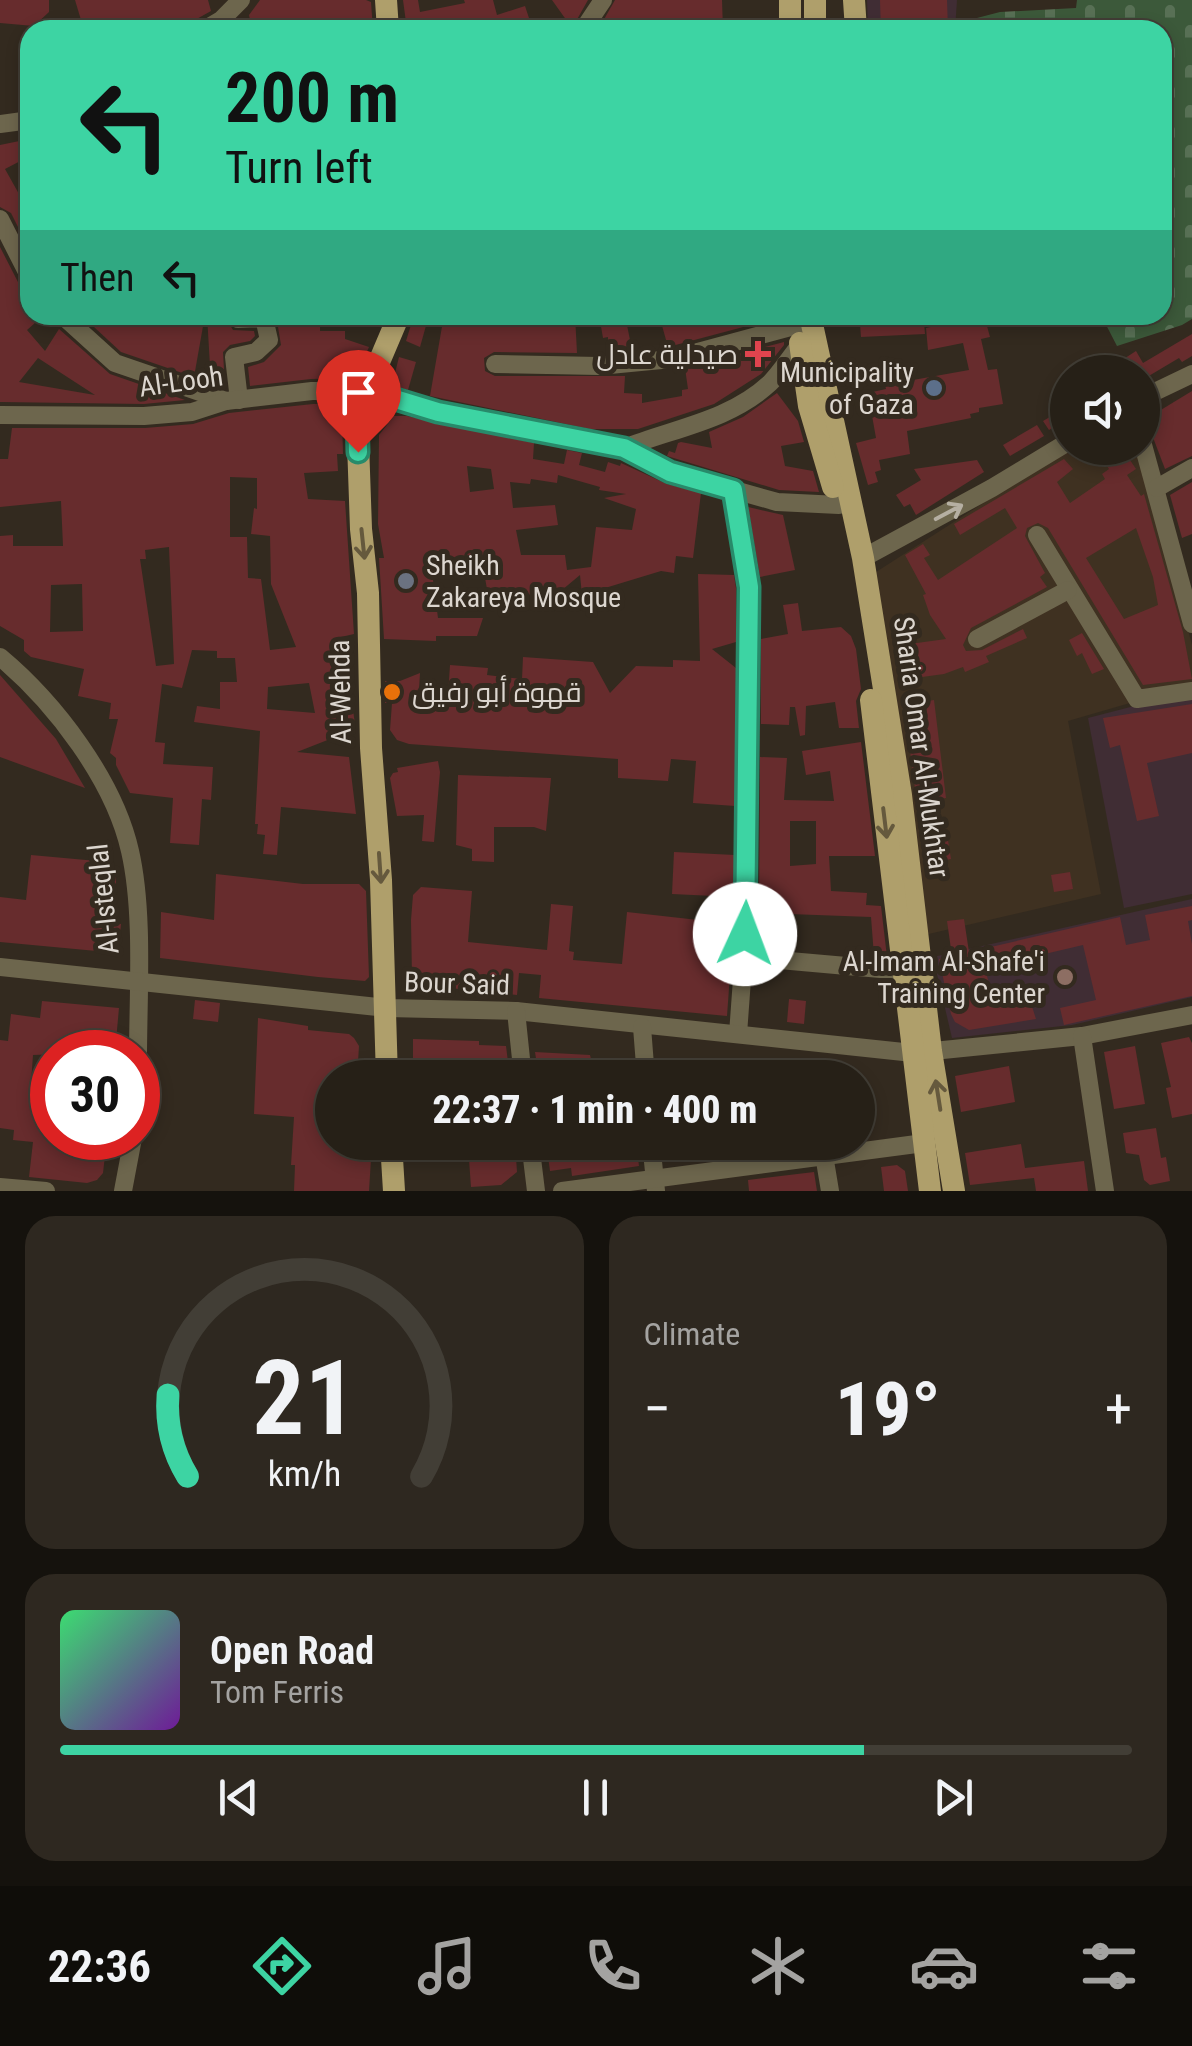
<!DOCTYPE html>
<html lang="en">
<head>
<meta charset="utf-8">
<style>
  body { margin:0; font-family:"Roboto Condensed",Cairo,sans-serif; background:#2e2820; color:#f1f3f6; height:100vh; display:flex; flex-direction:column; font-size:38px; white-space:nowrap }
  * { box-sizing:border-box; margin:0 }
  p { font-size:32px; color:#a4a3a1 }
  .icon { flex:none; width:55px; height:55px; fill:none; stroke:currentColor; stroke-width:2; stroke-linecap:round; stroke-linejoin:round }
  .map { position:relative; height:1191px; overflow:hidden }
  .details { display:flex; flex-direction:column; gap:25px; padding:25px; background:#15120d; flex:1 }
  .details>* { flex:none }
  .guide { position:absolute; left:20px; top:20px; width:1152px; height:305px; border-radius:30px; box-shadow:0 5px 15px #0003,0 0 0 2px #423e36; background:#3dd4a3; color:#111; overflow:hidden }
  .buttons { position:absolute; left:1050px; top:355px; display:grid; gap:20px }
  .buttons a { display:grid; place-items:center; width:110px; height:110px; border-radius:50%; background:#262017; box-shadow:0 5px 15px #0003,0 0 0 2px #423e36; font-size:50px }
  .speed { position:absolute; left:30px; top:1030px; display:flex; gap:20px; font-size:50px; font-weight:700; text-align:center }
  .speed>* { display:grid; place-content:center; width:130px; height:130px; border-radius:50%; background:#262017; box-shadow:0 5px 15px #0003,0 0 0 2px #423e36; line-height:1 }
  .speed .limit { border:15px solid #d22; background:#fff; color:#111 }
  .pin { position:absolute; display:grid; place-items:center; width:85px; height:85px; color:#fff; margin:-102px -42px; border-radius:50% 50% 50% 0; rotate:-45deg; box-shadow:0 0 10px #0007 }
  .pin .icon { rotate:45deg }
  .me { position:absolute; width:110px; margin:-55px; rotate:2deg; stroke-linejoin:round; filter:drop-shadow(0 0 8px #0008) }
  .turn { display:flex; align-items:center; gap:35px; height:210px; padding:0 40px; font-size:45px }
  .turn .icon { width:130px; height:130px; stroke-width:2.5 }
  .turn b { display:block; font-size:70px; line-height:85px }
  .then { display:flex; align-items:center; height:95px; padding:0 40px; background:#0003; gap:20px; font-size:38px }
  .big { font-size:75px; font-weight:800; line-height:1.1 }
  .details .card { flex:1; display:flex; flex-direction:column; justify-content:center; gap:15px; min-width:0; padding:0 35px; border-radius:30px; background:#2e2820 }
  .details .dial { align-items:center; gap:0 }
  .dial svg { height:260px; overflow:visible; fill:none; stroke:#423e36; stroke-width:7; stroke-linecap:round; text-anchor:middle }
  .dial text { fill:#f1f3f6; stroke:none }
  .song { display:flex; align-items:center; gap:30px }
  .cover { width:120px; height:120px; border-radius:15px; background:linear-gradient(135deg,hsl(140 70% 55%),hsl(280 70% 35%)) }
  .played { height:10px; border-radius:5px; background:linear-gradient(90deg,#3dd4a3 75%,#423e36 75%) }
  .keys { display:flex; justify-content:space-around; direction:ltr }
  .heat { display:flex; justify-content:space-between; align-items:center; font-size:55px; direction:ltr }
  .details .tiles { flex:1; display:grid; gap:25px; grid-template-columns:1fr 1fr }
  .card:last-child { grid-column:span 2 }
  .trip { position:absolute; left:315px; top:1060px; width:560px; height:100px; border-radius:50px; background:#262017; box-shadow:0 5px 15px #0003,0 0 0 2px #423e36; font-weight:800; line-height:100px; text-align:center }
  .dock { display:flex; height:160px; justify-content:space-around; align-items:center; background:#0f0d09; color:#a4a3a1 }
  .dock .icon { width:70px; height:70px }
  .dock .selected { color:#3dd4a3 }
  .dock b { font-size:45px; color:#f1f3f6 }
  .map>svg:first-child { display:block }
  .built { fill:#3f3121 }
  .education { fill:#402d34 }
  .cemetery { fill:url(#cemetery-stones) }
  .building { fill:#672c2d; fill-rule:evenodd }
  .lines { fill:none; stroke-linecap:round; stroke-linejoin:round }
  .minor { stroke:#6d664d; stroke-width:18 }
  .major { stroke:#af9f6b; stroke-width:22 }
  .oneway { stroke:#b5afa2 }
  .oneway2 { stroke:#65593d }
  .route-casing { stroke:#288a6a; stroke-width:25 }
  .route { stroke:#3dd4a3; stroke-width:18 }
  .health-dot { fill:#e0444e; stroke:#332a1f; stroke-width:4 }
  .service-dot { fill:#5c6f8a; stroke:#332a1f; stroke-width:4 }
  .worship-dot { fill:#6b7280; stroke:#332a1f; stroke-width:4 }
  .food-dot { fill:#e8710a; stroke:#332a1f; stroke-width:4 }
  .education-dot { fill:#8d6e63; stroke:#332a1f; stroke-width:4 }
  .labels { text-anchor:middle; stroke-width:10; stroke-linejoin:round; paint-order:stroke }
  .poi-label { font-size:28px; fill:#dcd6cf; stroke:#332a1f; text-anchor:end }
  .street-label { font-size:28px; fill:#dcd6cf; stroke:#332a1f }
</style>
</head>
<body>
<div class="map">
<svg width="1192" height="1191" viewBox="0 0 1192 1191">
  <defs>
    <pattern id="cemetery-stones" width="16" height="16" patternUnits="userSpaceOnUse" patternTransform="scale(2.5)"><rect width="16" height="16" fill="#3c593a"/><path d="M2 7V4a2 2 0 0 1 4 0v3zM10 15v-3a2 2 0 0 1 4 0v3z" fill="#587055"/></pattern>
  </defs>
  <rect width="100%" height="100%" fill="#332a1f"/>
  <path class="built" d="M1069 448H1140L1192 645V685L1068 721 1101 894 920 936 859 583Z"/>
  <g class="education">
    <path d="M867 0H957L955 30H868Z"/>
    <path d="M1192 691V894L1124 908 1088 718Z"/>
    <path d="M1192 899V997L1072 1025 952 1038 933 957Z"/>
  </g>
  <path class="cemetery" d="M1077 0H1192V319L1182 325 1117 346 1101 315H1162V30H976L977 18 1000 12 1076 8Z"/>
  <g class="building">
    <path d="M0 0H49V12L34 26 0 23Z"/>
    <path d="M75 0H208L211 11 177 30H84Z"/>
    <path d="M260 0H366L371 2 373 30H252L249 15Z"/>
    <path d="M403 0H418L420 12 465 3 464 0H493L497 15 525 6 533 30H407Z"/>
    <path d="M552 0H588L571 30H555L567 21Z"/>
    <path d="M615 0H722L723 30H598Z"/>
    <path d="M880 0H947L948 30H881Z"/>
    <path d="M29 139 30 156 5 169 19 194 30 188V244L27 245 11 213 0 207V145Z"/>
    <path d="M0 247 19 284 30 290V315H44L27 330 45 351 59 329 110 374 185 400 144 404 0 402ZM38 358 58 371 95 395 19 382Z"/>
    <path d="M81 315H205L194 377 121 352Z"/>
    <path d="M207 315H224L233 330 254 331 255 336 250 341 230 345 223 352 225 387 211 383Z"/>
    <path d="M276 315H320V331H345V339L369 347 356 378 311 379 250 386 248 367 264 362 281 345Z"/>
    <path d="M414 315H429L420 347 406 341Z"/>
    <path d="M444 315H575L577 353 494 352 484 358 485 371 495 376H625L624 393 642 394V403L682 396V390L688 389 685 368 784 342V345L761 374 714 404 638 429H590L430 396Z"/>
    <path d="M599 315H625L632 350 608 353V337L603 338Z"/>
    <path d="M659 315H776L777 318 668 347Z"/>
    <path d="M984 315 990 337 981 339 988 370 997 369 1003 404 979 408V412L970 414 971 418 907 431 910 454 879 460 881 470 875 472 878 482 868 485 856 443 876 438 868 393 886 389 885 385 969 370 963 343 928 350 926 328Z"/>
    <path d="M924 322 925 334 861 337 860 324Z"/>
    <path d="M1192 334V356L1182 362 1179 358 1142 380V372H1125L1119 362 1136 351 1143 363Z"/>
    <path d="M399 357 416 362 408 390 392 385Z"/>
    <path d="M1192 391V456L1165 469 1146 419Z"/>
    <path d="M1068 392V424L1065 420 1049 430 1043 421 1060 411 1053 400Z"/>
    <path d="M777 393 798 421 804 442 781 446 785 466 813 471 819 492 779 490 667 456 669 451 675 453 678 443 681 442 712 448 709 432 743 417Z"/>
    <path d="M313 404H345L342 415 343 454H337L338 471 304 473 308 499 345 501 354 634 341 637 354 674 348 675 355 724 348 732 297 752 349 757 356 814 281 807 277 855 263 854 265 835 257 834 258 824H255L260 731 194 722 197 706 220 709V682H237L235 658H217V651L192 650 182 688 162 684 155 742 165 743 163 764 213 767 211 800 202 799 199 845 170 843 173 798 130 793 116 765V758L110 753 118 719H109L111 703 78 696 84 669 31 657 24 651V640L0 626V536L13 535V546H63L61 501 0 507V459H8L12 428H145L193 424 229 413ZM230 477 257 478V509L254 508 251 534 270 536 271 584 296 647 270 650 261 579 248 578 247 537H230ZM169 547 174 664 156 666 140 559H146L145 550ZM82 584 83 631 50 632 51 585ZM309 683 315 713 267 709 268 687Z"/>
    <path d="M394 416H407L534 443 533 459 564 464 567 450 582 453 579 465 605 472 608 462 620 466 621 463 667 484 701 493 693 558 676 556 674 573 661 571 582 595 580 575 562 590 489 600 481 556 431 565 438 618H483L477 636H436V641L384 639 379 558H384L378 524 379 435ZM467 466 491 469 494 489 470 492ZM558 475 600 487 599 490 626 494 604 498 636 509 632 530 596 527 591 567 567 570 565 555H521L516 530 558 525 555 505 513 508 510 482 530 484 531 479 557 483Z"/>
    <path d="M1037 425 1044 436 1010 456 1003 445Z"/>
    <path d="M1095 448H1108L1119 463 1128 457 1136 469 1127 475 1141 496 1144 494 1183 632 1192 679 1143 685 1048 528 1038 523 1027 528 1025 536 1045 573 1040 577 1047 587 971 628 963 645 966 651 982 650 1023 629 1027 638 986 656 989 662 965 672 963 667 944 674 900 680 895 646 946 639 930 615 923 595 926 594 905 555 923 544 930 555 924 558 938 580 1017 528 1005 508 960 535 954 524 1064 459 1073 469 1057 482 1070 503 1105 479 1102 474 1109 469ZM1136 528 1153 577 1158 605 1124 619 1086 558Z"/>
    <path d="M977 460 984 472 916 515 910 504 904 507 896 495 921 480 914 469Z"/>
    <path d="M1192 482V534L1182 538 1170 495Z"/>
    <path d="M748 507 783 515 795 570 760 577Z"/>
    <path d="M698 574 734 575 736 588V642L712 649 736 668 735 806 693 803 696 761 671 759 668 781 618 778V759L409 744 397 740 390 730 392 703H385V681H400L420 673 418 707 447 710 450 665 488 668 487 675 522 679 523 657 593 662 610 693 636 666 673 667V660L700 661Z"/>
    <path d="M798 603 802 631 841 627 851 636 856 649 861 689 856 701 859 728H839L835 702 806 706 805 735 800 736 795 707H790L789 725 761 724V639L788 634 783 605Z"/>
    <path d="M1082 633 1104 669 1092 674 1082 653 1077 656 1069 640Z"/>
    <path d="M0 675 56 739 85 788 0 757Z"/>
    <path d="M934 700 946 798 932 800 938 836 947 834 951 859 925 864 904 705Z"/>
    <path d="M1192 704V753L1147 763 1159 816 1137 821 1120 745 1110 748 1103 718Z"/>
    <path d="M861 742 875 856H829L831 891 867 893 866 905 881 906 887 957 874 956 871 917 759 913 760 757 787 758 784 800 834 801 830 771 806 775 802 751ZM790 821H816V864L790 866Z"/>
    <path d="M438 761 440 772 434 842 422 841 424 815 397 816 390 778 393 773 398 772 397 768Z"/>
    <path d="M458 775 551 778 546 831 534 827H494V862L472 861V849L456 845Z"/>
    <path d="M674 852 735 855V897L672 894Z"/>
    <path d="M31 855 108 862 113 866 116 874V923L121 924 118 953 0 942V897L26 900Z"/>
    <path d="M1070 872 1073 889 1054 892 1051 875Z"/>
    <path d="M216 874 303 884H359L366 891 369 977 365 981 318 977 160 958 161 912 214 920Z"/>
    <path d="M421 887 472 891 468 942 547 950 551 904 573 906 569 951 574 952 573 960 622 964 627 912 707 921 709 901 734 919 727 1016 539 998 541 975 519 973 517 995 421 985 412 978 411 920 413 895Z"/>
    <path d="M1192 906V920L1188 921 1192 944V996L1064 1025 1060 1008 1096 1000 1083 945 985 968 991 992 1004 989 1007 1003 1029 997 1036 1019 969 1030 955 1022 951 1014 939 959 952 956 947 921 964 919 969 952 1120 917 1126 945 1150 940 1145 915Z"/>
    <path d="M789 999 806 1001 804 1024 787 1022Z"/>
    <path d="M195 1000 220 1003 218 1022 193 1019Z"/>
    <path d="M42 1001 119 1008 115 1052 33 1055 31 1083 52 1085V1138H107L103 1173 97 1180 87 1183 29 1177 33 1142 13 1140 14 1130 0 1128V1040L8 1041 11 1014 40 1018Z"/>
    <path d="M258 1018 308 1026V1030L349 1034 354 1038 359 1046 357 1078H332L328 1142H367L366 1159H371L369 1191H294L295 1165H291L294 1117 254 1114Z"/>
    <path d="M1189 1037 1192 1043V1114L1172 1118 1166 1088 1171 1087 1161 1043Z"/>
    <path d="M413 1039 479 1041V1045L506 1046 510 1078H413Z"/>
    <path d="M1135 1046 1145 1104 1114 1109 1104 1052Z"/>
    <path d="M535 1052 590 1055 591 1059 623 1058 631 1064 632 1078H539Z"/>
    <path d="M1009 1066 1015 1102 961 1112 955 1076Z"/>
    <path d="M1156 1128 1161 1158 1166 1157 1170 1181 1150 1185 1144 1180 1139 1155 1126 1153 1123 1133Z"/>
    <path d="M484 1142H515L517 1172 501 1185 471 1187 468 1146 484 1145Z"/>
    <path d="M546 1142H636L639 1166 572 1176 571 1168 550 1171Z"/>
    <path d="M674 1142H723L724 1154 676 1159Z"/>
    <path d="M1021 1144 1025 1168 1084 1161 1088 1191H1036L1034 1178 970 1185 965 1153Z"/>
    <path d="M897 1165 905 1171 908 1191H884L881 1167Z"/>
    <path d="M814 1172 817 1191H749L748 1180Z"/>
  </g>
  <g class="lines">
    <g class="minor">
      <path d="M204 30 221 20 241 0"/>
      <path d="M583 30 603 0"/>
      <path d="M0 124 30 120"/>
      <path d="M0 219 30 278"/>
      <path d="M62 315 115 363 226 401"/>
      <path d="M236 315 238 319 264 318 269 340 256 352 234 357 239 400"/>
      <path d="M495 364 599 366 672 359 798 325"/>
      <path d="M1142 398 1192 374"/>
      <path d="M0 415 144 416 192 412 226 401 312 391H369L438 412 624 448 671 472 777 502 839 505"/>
      <path d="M1142 441 1192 624"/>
      <path d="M624 448C674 428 729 421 770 383 781 372 790 357 800 345"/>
      <path d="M1157 488 1192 468"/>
      <path d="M733 490 749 587 747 911 738 1034"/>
      <path d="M1037 535 1137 699 1192 691"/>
      <path d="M863 558 992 488 1068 442"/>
      <path d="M977 639 1068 590"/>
      <path d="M0 657C55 703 114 780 130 851 144 912 138 994 138 1057"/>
      <path d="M744 957 903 971"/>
      <path d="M0 967 387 1008 516 1011 913 1053 1082 1036 1192 1015"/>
      <path d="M516 1011 523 1078"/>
      <path d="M642 1027 646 1078"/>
      <path d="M1082 1036 1105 1191"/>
      <path d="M530 1142 536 1191"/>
      <path d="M651 1142 656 1191"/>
      <path d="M824 1155 830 1191"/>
      <path d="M0 1187 46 1191"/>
      <path d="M123 1191 133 1138"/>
      <path d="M562 1191 924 1143"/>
    </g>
    <g class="major">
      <path d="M386 0 388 30"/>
      <path d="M790 0V30"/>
      <path d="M815 0V30"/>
      <path d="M854 0 856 30"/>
      <path d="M810 315 863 558 901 795 931 1051 954 1191"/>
      <path d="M800 343 809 406 833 487"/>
      <path d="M871 700 930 1191"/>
      <path d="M387 1078 381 880 371 748 368 593 361 529 357 414 399 315"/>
      <path d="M391 1142 394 1191"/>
    </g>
  </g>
  <defs><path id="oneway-shaft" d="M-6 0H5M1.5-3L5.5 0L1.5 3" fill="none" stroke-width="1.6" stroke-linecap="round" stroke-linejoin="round" transform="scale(2.5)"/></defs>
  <use class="oneway" href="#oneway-shaft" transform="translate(949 512) rotate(-28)"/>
  <g class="oneway2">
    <use href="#oneway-shaft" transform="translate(363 544) rotate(84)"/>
    <use href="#oneway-shaft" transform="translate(885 823) rotate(83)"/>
    <use href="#oneway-shaft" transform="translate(380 868) rotate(86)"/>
    <use href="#oneway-shaft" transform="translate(938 1095) rotate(-99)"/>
  </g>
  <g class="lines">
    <defs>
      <path id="route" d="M358 452 357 414 369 391 438 412 624 448 670 472 733 490 749 587 745 934"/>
    </defs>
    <use href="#route" class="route-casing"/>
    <use href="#route" class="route"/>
  </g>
  <path class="health-dot" d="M753 339h10v10h10v10h-10v10h-10v-10h-10v-10h10z"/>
  <circle class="service-dot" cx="934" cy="388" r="10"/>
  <circle class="worship-dot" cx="406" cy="581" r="10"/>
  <circle class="food-dot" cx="392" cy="692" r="10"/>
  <circle class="education-dot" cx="1065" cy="977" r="10"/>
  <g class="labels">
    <g class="poi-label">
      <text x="738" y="364">صيدلية عادل</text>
      <text x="914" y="382">Municipality<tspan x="914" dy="32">of Gaza</tspan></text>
      <text x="426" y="575" text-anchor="start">Sheikh<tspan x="426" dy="32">Zakareya Mosque</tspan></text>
      <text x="412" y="702" text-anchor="start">قهوة أبو رفيق</text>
      <text x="1045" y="971">Al-Imam Al-Shafe'i<tspan x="1045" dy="32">Training Center</tspan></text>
    </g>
    <g class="street-label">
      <text transform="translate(181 381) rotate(-8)" y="10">Al-Looh</text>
      <text transform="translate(340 692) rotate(-91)" y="10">Al-Wehda</text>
      <text transform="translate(922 747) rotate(82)" y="10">Sharia Omar Al-Mukhtar</text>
      <text transform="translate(103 899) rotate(-96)" y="10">Al-Isteqlal</text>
      <text transform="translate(457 983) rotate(2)" y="10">Bour Said</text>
    </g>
  </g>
</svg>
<div class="buttons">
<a><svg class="icon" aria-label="sound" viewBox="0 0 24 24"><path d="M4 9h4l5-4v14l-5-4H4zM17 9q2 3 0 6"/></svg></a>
</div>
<div class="speed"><div class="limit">30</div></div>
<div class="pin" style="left:358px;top:452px;background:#d93025"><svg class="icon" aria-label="arrive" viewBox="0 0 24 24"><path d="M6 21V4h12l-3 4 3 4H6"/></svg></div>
<svg class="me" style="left:745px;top:934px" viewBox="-20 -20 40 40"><circle r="19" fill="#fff"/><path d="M0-13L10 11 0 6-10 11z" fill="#3dd4a3"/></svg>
<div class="trip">22:37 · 1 min · 400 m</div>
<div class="guide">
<div class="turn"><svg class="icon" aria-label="left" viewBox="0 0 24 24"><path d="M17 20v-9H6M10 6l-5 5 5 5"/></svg><div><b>200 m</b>Turn left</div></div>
<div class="then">Then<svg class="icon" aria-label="left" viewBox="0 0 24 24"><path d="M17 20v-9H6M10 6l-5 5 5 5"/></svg></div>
</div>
</div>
<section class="details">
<div class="tiles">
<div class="card dial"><svg viewBox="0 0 100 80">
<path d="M14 69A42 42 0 1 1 86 69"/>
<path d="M14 69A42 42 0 0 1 8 44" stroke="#3dd4a3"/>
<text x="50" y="56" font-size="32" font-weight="700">21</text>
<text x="50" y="72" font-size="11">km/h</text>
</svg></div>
<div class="card"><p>Climate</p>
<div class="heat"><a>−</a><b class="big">19°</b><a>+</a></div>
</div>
<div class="card">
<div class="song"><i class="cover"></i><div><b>Open Road</b><p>Tom Ferris</p></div></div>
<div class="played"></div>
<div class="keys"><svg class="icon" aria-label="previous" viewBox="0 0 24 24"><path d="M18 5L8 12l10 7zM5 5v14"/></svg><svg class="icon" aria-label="pause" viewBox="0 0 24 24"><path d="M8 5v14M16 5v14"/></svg><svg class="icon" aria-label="next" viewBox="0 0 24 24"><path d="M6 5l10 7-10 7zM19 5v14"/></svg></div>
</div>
</div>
</section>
<nav class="dock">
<b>22:36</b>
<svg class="icon selected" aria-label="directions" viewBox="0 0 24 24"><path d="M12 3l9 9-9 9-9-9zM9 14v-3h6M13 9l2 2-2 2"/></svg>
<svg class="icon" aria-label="music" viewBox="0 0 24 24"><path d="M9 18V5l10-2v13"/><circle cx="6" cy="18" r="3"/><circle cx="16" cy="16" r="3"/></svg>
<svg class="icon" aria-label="phone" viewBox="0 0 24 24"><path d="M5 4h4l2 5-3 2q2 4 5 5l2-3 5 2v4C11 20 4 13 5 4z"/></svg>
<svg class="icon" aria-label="climate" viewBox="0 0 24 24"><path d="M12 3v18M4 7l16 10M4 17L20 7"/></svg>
<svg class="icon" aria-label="car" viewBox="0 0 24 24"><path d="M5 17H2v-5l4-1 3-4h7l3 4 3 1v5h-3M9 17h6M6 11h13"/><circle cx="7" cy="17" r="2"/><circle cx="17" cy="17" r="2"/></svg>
<svg class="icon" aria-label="filters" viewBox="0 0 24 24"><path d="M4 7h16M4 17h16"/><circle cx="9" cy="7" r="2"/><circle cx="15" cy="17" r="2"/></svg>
</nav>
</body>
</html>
